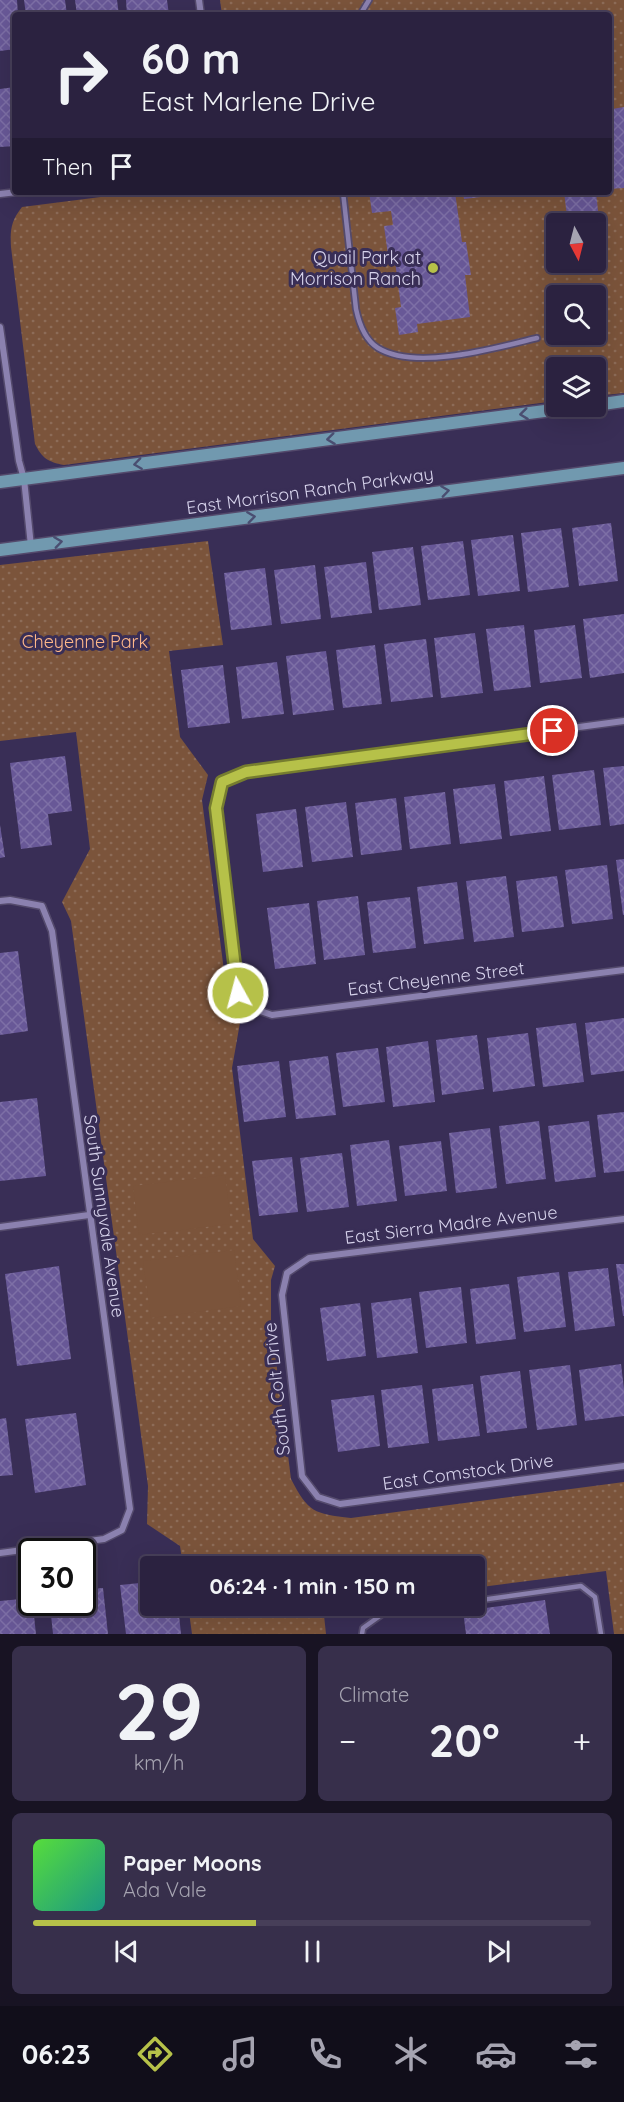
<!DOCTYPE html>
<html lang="en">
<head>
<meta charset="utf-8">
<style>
  body { margin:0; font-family:Quicksand,sans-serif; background:#372f4b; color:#f1f3f6; height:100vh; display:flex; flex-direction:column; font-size:22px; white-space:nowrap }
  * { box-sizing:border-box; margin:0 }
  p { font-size:20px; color:#a6a4b1 }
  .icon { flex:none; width:33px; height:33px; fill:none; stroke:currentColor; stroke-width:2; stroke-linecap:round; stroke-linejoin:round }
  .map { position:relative; height:1634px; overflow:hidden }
  .panel { display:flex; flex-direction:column; gap:12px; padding:12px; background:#181323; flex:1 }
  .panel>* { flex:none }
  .hud { position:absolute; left:12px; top:12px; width:600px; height:183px; border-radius:6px; box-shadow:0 6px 24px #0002,0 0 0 2px #473f59; background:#2b2240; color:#f1f3f6; overflow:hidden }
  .needle { width:39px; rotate:173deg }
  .fabs { position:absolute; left:546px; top:213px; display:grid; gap:12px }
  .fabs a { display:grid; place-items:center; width:60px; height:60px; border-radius:6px; background:#2b2240; box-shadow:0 6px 24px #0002,0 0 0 2px #473f59; font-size:30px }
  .speed { position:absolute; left:18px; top:1538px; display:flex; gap:12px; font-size:30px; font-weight:700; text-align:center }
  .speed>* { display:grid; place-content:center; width:78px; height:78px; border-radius:50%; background:#2b2240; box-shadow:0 6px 24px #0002,0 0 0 2px #473f59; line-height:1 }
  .speed .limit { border:3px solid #111; border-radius:9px; background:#fff; color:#111 }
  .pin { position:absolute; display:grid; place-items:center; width:51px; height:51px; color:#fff; margin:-26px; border:3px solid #fff; border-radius:50%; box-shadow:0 2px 6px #0007 }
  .me { position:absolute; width:66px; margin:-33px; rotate:353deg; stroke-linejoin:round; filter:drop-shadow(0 0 4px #0008) }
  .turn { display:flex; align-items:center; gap:21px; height:126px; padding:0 30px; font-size:27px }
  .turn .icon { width:78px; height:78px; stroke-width:2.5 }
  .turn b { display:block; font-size:42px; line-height:51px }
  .then { display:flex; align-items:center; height:57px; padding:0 30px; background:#0003; gap:12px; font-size:22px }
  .big { font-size:45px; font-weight:700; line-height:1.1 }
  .panel .card { flex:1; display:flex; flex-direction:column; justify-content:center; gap:9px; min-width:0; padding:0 21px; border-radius:9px; background:#372f4b }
  .panel .dial { align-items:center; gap:0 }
  .dial b { font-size:78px; line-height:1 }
  .song { display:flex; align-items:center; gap:18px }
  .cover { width:72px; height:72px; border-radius:9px; background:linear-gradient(135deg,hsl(110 70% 55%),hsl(170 70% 35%)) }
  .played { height:6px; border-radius:3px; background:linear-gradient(90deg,#b6c149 40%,#473f59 40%) }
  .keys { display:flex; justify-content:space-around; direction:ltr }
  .heat { display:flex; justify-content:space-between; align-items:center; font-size:33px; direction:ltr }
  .panel .tiles { flex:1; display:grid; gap:12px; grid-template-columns:1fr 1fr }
  .card:last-child { grid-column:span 2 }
  .trip { position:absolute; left:140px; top:1556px; width:345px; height:60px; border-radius:6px; background:#2b2240; box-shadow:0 6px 24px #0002,0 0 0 2px #473f59; font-weight:700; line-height:60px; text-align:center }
  .tabs { display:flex; height:96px; justify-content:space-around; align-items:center; background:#110e1a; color:#a6a4b1 }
  .tabs .icon { width:42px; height:42px }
  .tabs .selected { color:#b6c149 }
  .tabs b { font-size:27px; color:#f1f3f6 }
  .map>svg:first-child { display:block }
  .park { fill:url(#park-dots); fill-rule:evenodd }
  .pitch { fill:#7b543b }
  .building { fill:url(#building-cross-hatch) }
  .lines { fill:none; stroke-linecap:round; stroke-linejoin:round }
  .lane-casing { stroke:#544a6c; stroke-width:8 }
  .street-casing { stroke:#544a6c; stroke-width:9 }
  .secondary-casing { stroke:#544a6c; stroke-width:15 }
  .lane { stroke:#8b81af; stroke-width:4.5 }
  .street { stroke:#8b81af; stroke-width:6 }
  .secondary { stroke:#7199af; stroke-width:12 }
  .oneway { stroke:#4a4e71 }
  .route-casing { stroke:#767d2f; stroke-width:15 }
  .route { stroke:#b6c149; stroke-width:10 }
  .poi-dot { fill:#b6c149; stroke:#392e56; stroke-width:2 }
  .labels { text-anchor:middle; stroke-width:6; stroke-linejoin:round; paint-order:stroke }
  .poi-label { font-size:18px; fill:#d6d2eb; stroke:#392e56; text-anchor:end }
  .street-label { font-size:18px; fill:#d6d2eb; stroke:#392e56 }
  .park-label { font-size:18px; fill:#ffb889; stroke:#392e56 }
</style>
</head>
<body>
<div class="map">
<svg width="624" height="1634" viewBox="0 0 624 1634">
  <defs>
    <pattern id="park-dots" width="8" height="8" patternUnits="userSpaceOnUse" patternTransform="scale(1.5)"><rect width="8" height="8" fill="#7b543b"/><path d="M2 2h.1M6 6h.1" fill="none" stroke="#8d6c58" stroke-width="1.8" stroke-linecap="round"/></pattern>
    <pattern id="building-cross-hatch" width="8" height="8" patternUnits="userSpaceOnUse" patternTransform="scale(1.5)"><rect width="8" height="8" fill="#685897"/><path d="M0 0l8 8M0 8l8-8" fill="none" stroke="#7d6fa6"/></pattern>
  </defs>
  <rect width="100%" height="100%" fill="#392e56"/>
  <g class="park">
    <path d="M220 0H624V393L596 396V368H556V401L64 465C48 462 42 458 35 444L11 247C10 230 11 221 22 207L140 192H609V15H222ZM556 224H596V262H556ZM556 296H596V334H556Z"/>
    <path d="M208 541 223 645 169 651 180 737 208 775 202 800 227 994 241 1017 232 1068 253 1239 275 1266 271 1280V1321L291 1479C308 1512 314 1514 351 1518L624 1482V1634H614L606 1571 474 1588V1566H183L180 1546 147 1524 148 1486 71 921 62 902 90 849 76 732 0 741V565Z"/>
    <path d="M188 1605H332L323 1606 326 1634H192Z"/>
  </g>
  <g class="pitch">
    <path d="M225 1175 231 1224 139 1235 133 1186Z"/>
    <path d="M234 1250 241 1306 151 1318 143 1261Z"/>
  </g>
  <g class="building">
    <path d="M0 0H17L18 15H15V49L0 51Z"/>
    <path d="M24 0H65L67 15H26Z"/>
    <path d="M75 0H117L119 15H77Z"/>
    <path d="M126 0H167L169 15H127Z"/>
    <path d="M15 87V146L0 147V89Z"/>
    <path d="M609 95 612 109 624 107V188L609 189Z"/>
    <path d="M369 192H455L462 242H466L471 275H465L470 317 417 324 418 332 399 335 395 308 401 307 395 261 389 262 384 226 393 225 391 211 372 213Z"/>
    <path d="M463 192H497L498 195 464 199Z"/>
    <path d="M564 192H596L599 220 568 224Z"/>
    <path d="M611 523 618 581 579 586 572 528Z"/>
    <path d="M561 528 569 587 528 592 521 533Z"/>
    <path d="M513 535 520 591 478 596 471 540Z"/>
    <path d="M463 541 470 595 428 600 421 546Z"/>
    <path d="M413 547 421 605 379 610 372 552Z"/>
    <path d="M366 562 372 613 331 618 324 567Z"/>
    <path d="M315 565 321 619 281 624 274 570Z"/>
    <path d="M265 568 272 625 231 630 224 573Z"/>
    <path d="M624 614V673L590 678 583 619Z"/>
    <path d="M524 625 531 687 494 691 486 629Z"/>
    <path d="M575 625 582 678 540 683 534 630Z"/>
    <path d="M475 633 483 693 441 698 434 638Z"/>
    <path d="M426 639 433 697 391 702 384 644Z"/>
    <path d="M375 645 382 704 343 708 336 650Z"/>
    <path d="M326 651 334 710 293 715 286 656Z"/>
    <path d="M277 662 284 714 242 719 236 667Z"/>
    <path d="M223 665 230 723 188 728 181 670Z"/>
    <path d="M65 756 72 811 48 814 52 845 21 849 10 763Z"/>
    <path d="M624 766V824L610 826 603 768Z"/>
    <path d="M594 770 601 825 559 830 552 775Z"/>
    <path d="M544 776 551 831 510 836 504 781Z"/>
    <path d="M495 784 502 839 460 844 453 789Z"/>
    <path d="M445 792 451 844 410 849 404 797Z"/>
    <path d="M396 798 402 850 361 855 355 803Z"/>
    <path d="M346 802 353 857 312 862 305 807Z"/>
    <path d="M296 809 303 867 263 872 256 814Z"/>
    <path d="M0 825 5 857 0 858Z"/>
    <path d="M624 859V915H623L616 860Z"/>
    <path d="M607 865 613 919 572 924 565 870Z"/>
    <path d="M506 876 514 937 474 942 466 881Z"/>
    <path d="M557 876 564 927 522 932 516 881Z"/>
    <path d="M457 882 464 939 424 944 417 887Z"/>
    <path d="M358 896 365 955 324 960 317 901Z"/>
    <path d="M410 897 416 948 373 953 367 902Z"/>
    <path d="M309 903 316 964 275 969 267 908Z"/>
    <path d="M18 951 28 1031 0 1035V953Z"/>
    <path d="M624 1018V1071L591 1075 585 1023Z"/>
    <path d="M576 1023 584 1082 543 1087 536 1028Z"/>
    <path d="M528 1033 535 1086 493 1092 487 1038Z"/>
    <path d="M477 1035 484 1089 442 1095 436 1040Z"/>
    <path d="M428 1041 435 1102 393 1107 386 1047Z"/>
    <path d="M378 1048 385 1102 343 1107 336 1053Z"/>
    <path d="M328 1056 336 1115 296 1119 289 1061Z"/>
    <path d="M279 1061 286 1117 244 1122 237 1066Z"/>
    <path d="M37 1098 46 1176 0 1181V1102Z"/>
    <path d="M624 1112V1171L604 1173 597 1115Z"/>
    <path d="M539 1121 546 1179 506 1184 499 1126Z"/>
    <path d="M589 1121 596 1177 555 1182 548 1126Z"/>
    <path d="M490 1128 497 1188 456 1193 449 1133Z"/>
    <path d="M389 1140 397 1201 357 1206 350 1145Z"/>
    <path d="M441 1141 447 1191 405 1196 399 1146Z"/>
    <path d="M342 1153 349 1207 307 1212 300 1158Z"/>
    <path d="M292 1157 298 1212 259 1216 252 1161Z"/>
    <path d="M616 1264H624V1316H623Z"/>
    <path d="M59 1266 71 1359 17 1366 5 1274Z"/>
    <path d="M608 1268 615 1326 575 1331 568 1272Z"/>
    <path d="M559 1272 566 1327 524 1332 517 1277Z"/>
    <path d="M509 1284 516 1339 476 1344 470 1289Z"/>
    <path d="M461 1287 467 1343 426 1348 419 1292Z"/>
    <path d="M411 1298 418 1353 377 1358 371 1303Z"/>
    <path d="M360 1303 366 1356 327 1361 320 1308Z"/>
    <path d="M621 1364 624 1389V1416L585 1421 579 1370Z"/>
    <path d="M570 1365 577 1425 537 1430 529 1370Z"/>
    <path d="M520 1371 527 1428 487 1433 480 1376Z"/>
    <path d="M473 1384 480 1436 438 1441 432 1389Z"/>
    <path d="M422 1385 429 1443 388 1448 381 1390Z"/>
    <path d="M374 1395 380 1446 338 1452 331 1400Z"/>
    <path d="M76 1413 86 1485 35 1493 25 1419Z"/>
    <path d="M6 1418 13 1475 0 1476V1419Z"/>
    <path d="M150 1582V1605H178L181 1634H126L120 1585Z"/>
    <path d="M103 1588 108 1634H53L51 1615 74 1612 72 1602H82V1590Z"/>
    <path d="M32 1598 36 1634H0V1601Z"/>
    <path d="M545 1600 550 1634H466L463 1611Z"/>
  </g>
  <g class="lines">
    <defs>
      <g id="lane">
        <path d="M360 15 369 0"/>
        <path d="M343 192 356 309C359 323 365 340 378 348 416 371 496 348 537 338"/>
        <path d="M474 1601 581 1586 595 1597 601 1634"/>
        <path d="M362 1634 363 1628 384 1613 442 1605"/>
      </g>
      <g id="street">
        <path d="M199 0 201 15"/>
        <path d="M0 194 17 192"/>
        <path d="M0 327 19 461 24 479 31 546"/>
        <path d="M624 721 246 772 222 782 216 808 238 993 252 1008 272 1015 624 970"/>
        <path d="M0 901 10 900 42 906 52 931 130 1509 122 1530 104 1539 0 1553"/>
        <path d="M624 1219 309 1258 287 1273 282 1295 302 1476 318 1497 340 1504 624 1466"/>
        <path d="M0 1227 89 1215"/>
      </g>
      <g id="secondary">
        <path d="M596 405 624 401"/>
        <path d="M0 482 583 406"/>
        <path d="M0 550 624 468"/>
      </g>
    </defs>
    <use href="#lane" class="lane-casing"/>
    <use href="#street" class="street-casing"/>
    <use href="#secondary" class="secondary-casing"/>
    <use href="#lane" class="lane"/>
    <use href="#street" class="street"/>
    <use href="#secondary" class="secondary"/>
  </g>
  <defs><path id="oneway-chevron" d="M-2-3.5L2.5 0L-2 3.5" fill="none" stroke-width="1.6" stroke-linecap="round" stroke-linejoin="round" transform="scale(1.5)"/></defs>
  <g class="oneway">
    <use href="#oneway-chevron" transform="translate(524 414) rotate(173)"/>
    <use href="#oneway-chevron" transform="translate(331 439) rotate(173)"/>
    <use href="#oneway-chevron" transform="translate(138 464) rotate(172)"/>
    <use href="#oneway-chevron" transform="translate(445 491) rotate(-8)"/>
    <use href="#oneway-chevron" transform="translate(251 517) rotate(-8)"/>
    <use href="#oneway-chevron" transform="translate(58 542) rotate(-8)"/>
  </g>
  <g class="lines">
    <defs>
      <path id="route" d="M238 993 216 808 222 782 246 772 553 731"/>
    </defs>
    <use href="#route" class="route-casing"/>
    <use href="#route" class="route"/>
  </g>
  <circle class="poi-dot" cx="433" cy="268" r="6"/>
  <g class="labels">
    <g class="poi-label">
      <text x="421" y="264">Quail Park at<tspan x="421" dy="21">Morrison Ranch</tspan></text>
    </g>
    <g class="street-label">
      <text transform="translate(310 491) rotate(-8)" y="6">East Morrison Ranch Parkway</text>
      <text transform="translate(436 979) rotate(-7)" y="6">East Cheyenne Street</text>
      <text transform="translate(104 1216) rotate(82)" y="6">South Sunnyvale Avenue</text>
      <text transform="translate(451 1225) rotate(-7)" y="6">East Sierra Madre Avenue</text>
      <text transform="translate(277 1389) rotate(-96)" y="6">South Colt Drive</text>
      <text transform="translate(468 1472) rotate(-8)" y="6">East Comstock Drive</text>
    </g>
    <g class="park-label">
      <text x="85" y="648">Cheyenne Park</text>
    </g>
  </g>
</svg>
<div class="fabs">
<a><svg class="needle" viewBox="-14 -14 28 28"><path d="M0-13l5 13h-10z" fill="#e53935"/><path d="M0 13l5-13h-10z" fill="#a6a4b1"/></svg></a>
<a><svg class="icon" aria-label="search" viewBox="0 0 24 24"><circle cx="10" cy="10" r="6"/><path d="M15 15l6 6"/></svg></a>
<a><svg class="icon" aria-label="layers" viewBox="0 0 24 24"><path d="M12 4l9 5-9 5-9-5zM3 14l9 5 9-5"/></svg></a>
</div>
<div class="speed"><div class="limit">30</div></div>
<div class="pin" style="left:553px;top:731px;background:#d93025"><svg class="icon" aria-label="arrive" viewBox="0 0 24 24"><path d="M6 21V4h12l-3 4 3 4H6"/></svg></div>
<svg class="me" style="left:238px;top:993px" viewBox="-20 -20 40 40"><circle r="17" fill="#b6c149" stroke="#fff" stroke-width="3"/><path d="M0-11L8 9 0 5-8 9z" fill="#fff"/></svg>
<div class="trip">06:24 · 1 min · 150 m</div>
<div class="hud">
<div class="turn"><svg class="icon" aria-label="right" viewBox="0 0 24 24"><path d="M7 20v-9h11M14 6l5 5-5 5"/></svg><div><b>60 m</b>East Marlene Drive</div></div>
<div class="then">Then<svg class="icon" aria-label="arrive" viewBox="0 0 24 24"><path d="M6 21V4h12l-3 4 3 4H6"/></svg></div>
</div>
</div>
<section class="panel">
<div class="tiles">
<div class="card dial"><b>29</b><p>km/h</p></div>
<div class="card"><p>Climate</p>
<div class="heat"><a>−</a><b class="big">20°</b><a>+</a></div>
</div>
<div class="card">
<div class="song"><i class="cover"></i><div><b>Paper Moons</b><p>Ada Vale</p></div></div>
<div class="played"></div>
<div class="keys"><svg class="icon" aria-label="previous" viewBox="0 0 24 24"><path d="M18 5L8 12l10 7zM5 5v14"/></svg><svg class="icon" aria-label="pause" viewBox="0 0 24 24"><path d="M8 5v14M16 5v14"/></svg><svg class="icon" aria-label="next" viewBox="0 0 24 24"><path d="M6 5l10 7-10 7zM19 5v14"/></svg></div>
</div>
</div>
</section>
<nav class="tabs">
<b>06:23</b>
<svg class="icon selected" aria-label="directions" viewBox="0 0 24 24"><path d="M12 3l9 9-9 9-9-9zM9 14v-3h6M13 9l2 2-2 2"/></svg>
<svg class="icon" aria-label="music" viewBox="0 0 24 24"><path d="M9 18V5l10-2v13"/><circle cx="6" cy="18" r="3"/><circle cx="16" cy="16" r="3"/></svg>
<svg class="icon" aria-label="phone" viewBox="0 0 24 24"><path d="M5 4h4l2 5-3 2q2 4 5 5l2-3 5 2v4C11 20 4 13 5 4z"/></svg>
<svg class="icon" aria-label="climate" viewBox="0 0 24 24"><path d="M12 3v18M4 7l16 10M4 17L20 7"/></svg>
<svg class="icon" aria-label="car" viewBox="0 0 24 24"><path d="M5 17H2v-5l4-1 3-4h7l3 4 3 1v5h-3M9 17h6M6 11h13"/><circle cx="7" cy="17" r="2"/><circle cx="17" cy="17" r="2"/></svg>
<svg class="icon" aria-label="filters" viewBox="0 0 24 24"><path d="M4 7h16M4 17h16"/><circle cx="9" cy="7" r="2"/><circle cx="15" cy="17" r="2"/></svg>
</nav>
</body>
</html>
